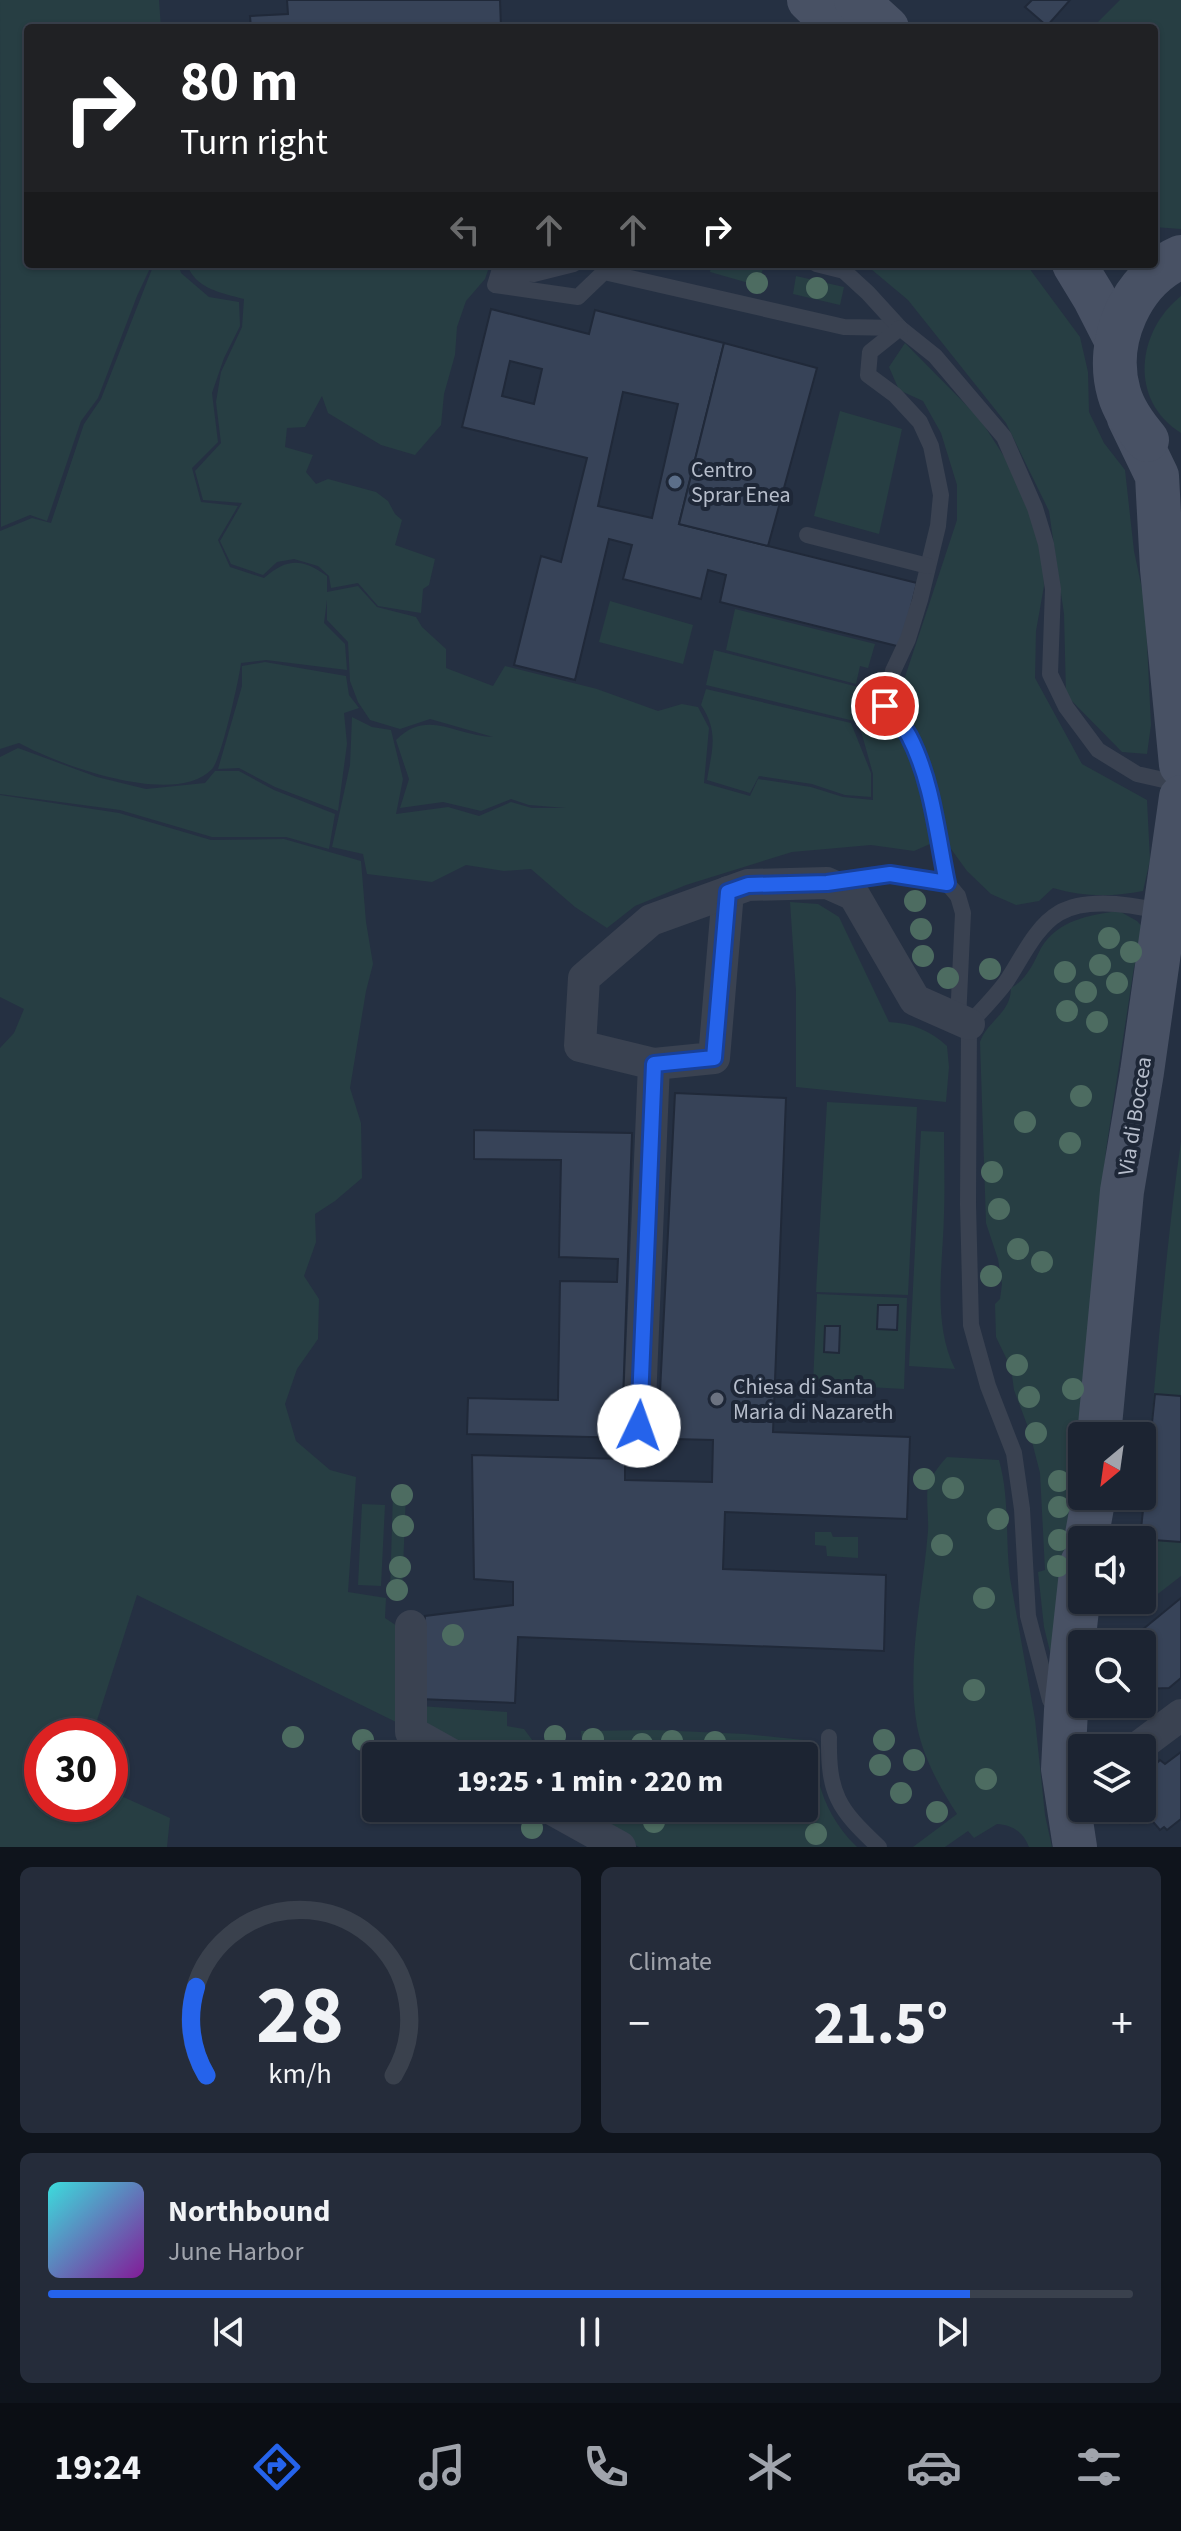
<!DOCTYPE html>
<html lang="en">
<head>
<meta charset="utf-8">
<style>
  body { margin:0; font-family:"Source Sans 3",sans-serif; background:#252c3a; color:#f1f3f6; height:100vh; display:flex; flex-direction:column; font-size:30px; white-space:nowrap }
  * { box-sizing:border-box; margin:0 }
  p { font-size:26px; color:#a0a4ac }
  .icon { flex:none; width:44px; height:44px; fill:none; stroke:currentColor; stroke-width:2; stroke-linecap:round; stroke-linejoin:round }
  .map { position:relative; height:1847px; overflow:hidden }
  .panel { display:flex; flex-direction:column; gap:20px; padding:20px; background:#0f141c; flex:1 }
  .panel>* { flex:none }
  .hud { position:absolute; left:24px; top:24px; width:1134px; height:244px; border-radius:8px; box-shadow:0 2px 6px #0004,0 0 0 2px #3a414d; background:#202124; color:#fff; overflow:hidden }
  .needle { width:52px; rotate:209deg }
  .fabs { position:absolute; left:1068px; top:1422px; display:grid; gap:16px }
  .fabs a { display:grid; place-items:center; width:88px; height:88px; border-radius:8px; background:#1c2432; box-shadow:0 2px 6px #0004,0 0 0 2px #3a414d; font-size:40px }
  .speed { position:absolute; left:24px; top:1718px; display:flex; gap:16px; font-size:40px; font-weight:700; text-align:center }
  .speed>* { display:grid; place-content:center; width:104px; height:104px; border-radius:50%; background:#1c2432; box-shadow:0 2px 6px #0004,0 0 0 2px #3a414d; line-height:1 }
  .speed .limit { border:12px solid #d22; background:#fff; color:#111 }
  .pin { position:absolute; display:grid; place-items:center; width:68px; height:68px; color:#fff; margin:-34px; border:4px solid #fff; border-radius:50%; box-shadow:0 2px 8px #0007 }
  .me { position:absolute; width:88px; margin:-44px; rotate:3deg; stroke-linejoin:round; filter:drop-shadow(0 0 6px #0008) }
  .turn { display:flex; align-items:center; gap:28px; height:168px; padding:0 24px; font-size:36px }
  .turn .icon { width:104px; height:104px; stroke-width:2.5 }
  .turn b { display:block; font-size:56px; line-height:68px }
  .lanes { display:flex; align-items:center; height:76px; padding:0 24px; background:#0003; justify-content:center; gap:40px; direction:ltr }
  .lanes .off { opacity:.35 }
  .big { font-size:60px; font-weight:700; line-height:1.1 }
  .panel .tile { flex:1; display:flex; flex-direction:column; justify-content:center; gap:12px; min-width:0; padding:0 28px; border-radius:12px; background:#252c3a }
  .panel .dial { align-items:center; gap:0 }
  .dial svg { height:208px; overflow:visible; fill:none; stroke:#3a414d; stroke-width:7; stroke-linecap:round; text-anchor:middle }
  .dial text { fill:#f1f3f6; stroke:none }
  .song { display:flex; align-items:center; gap:24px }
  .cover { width:96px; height:96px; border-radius:12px; background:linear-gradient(135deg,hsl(180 70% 55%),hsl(290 70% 35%)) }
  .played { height:8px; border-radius:4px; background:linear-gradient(90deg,#2563eb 85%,#3a414d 85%) }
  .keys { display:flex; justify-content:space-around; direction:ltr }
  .heat { display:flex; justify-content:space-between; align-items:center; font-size:44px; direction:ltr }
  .panel .tiles { flex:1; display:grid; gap:20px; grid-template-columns:1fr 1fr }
  .tile:last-child { grid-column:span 2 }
  .trip { position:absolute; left:362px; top:1742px; width:456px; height:80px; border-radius:8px; background:#1c2432; box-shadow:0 2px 6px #0004,0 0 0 2px #3a414d; font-weight:700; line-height:80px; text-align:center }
  .dock { display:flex; height:128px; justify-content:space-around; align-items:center; background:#0b0e14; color:#a0a4ac }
  .dock .icon { width:56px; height:56px }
  .dock .selected { color:#2563eb }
  .dock b { font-size:36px; color:#f1f3f6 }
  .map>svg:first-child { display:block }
  .green { fill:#273e43 }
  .building { fill:#374358; stroke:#202939; stroke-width:2; fill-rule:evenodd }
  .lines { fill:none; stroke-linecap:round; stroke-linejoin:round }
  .lane { stroke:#3a4251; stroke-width:16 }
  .street { stroke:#3a4251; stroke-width:32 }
  .secondary { stroke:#485164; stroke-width:44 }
  .tree { fill:#4d6c61 }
  .route-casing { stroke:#184099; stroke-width:20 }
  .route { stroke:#2563eb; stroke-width:14 }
  .service-dot { fill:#5c6f8a; stroke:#1e2737; stroke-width:3 }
  .worship-dot { fill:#6b7280; stroke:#1e2737; stroke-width:3 }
  .labels { text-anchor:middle; stroke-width:8; stroke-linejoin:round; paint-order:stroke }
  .poi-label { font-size:22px; fill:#b6bdcb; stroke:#1e2737; text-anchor:start }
  .street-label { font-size:22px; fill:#b6bdcb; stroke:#1e2737 }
</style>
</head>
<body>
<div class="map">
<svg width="1181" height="1847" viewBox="0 0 1181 1847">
  <rect width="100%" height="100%" fill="#253042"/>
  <g class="green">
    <path d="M0 0H159L161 28H28V264H152L137 296 98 398 81 421 47 521 30 515 1 527Z"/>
    <path d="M1120 0H1181V229L1154 227V28H1092Z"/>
    <path d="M154 264H178L181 273 209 297 239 302 240 326 224 358 212 393 218 442 192 468 201 502 238 506 218 540 230 567 264 578C287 558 302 558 327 576V592L358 586 377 607 416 617 422 627 446 649V668L493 686 505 666 597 689 658 711 682 704 698 707 709 728 704 783 750 796 758 779 811 787 843 797 873 800V774L861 731 883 720C889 726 896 732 901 739 919 762 932 816 930 844L914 851 871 845 792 852 686 885 635 906 607 928 575 907 531 869 504 871 466 865 432 882 367 874 363 854 332 847 350 765 352 717 372 727 391 730 403 779 396 814 448 807 479 816 511 802 532 808H566L529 805 511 799 481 811 443 802 400 808 409 779 396 740C428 708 455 736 493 737L430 719 400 729 370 720 358 702 350 681 348 642 327 620V600L324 623 345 644 347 670 266 660 241 663C239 680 221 760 212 769 175 808 59 765 19 743L0 749V531L32 518 51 523 84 424 101 399Z"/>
    <path d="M187 264H490L485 279 466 301 457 327 455 355 444 394 441 425 415 455 381 445 328 413 322 396 305 427 287 428 285 447 313 455 306 472 316 484 328 479 376 492 388 501 395 514 402 520 395 545 435 559 429 585 423 589 421 613 378 606 358 583 331 588 329 576 318 566 294 559 277 562 263 575 231 564 220 541 242 503 203 500 195 471 221 443 216 402 221 372 242 327 244 299C222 293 195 289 187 264Z"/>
    <path d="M712 264H747L763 268 759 286 710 272Z"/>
    <path d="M865 264H1026L1080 337 1088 372 1089 412 1104 443 1125 470 1134 551 1145 603 1151 725 1147 754 1122 752 1066 695 1064 614 1049 511 1006 423 908 300Z"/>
    <path d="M796 276 844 287 840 305 793 294Z"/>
    <path d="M1181 296V433C1128 400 1137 331 1181 296Z"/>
    <path d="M905 343 980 419 1007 461 1042 543 1044 586 1036 631 1035 678 1082 764 1147 800 1150 860 1143 891C1113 897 1083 897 1053 888L1039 901 1016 905 991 894 967 871 946 842 921 746 896 704 957 520V485L941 433 923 401 899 390 889 367Z"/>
    <path d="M840 411 902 429 879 534 814 516Z"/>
    <path d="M610 601 693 625 683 664 599 642Z"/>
    <path d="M735 609 875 644 868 668 860 666 856 684 726 650Z"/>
    <path d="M714 650 866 689 854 721 706 685Z"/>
    <path d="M265 662 346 676 349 695 359 708 344 713 347 744 338 811 275 787 239 768 218 769 242 686V666Z"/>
    <path d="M706 689 851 723 871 773V797L845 795 812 784 759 776 750 793 707 780C712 750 719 732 701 705Z"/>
    <path d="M18 748 97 777 146 789 205 783 215 771H239L274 790 335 814 329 849 286 837H212L120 810 0 794V757Z"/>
    <path d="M0 795 119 813 211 840 284 839 361 861 366 922 373 964 366 991 350 1088 361 1123 362 1178 335 1201 315 1214 316 1242 304 1276 319 1299 318 1339 297 1369 285 1404 296 1441 330 1470 356 1477 348 1592 386 1598 385 1618 400 1628 396 1722 137 1595 92 1736H42V1804H110V1791L170 1818 167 1847H0V1048L14 1033 24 1009 0 997Z"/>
    <path d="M790 902 818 904 839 917 889 1022C911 1023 930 1030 947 1046L949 1067 946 1102 796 1087V991Z"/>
    <path d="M1119 911 1137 921 1147 932 1134 967 1106 1150 1072 1523 1052 1660 1044 1627 1038 1572 1045 1570 1040 1473 1029 1430 1014 1390 1011 1368 996 1337 995 1304 1000 1299 1002 1284 998 1259 986 1223 980 1042C987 1021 1011 1013 1011 988 1027 979 1033 964 1041 948 1058 920 1089 915 1119 911Z"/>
    <path d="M827 1102 917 1107 908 1295 816 1292Z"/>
    <path d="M921 1131 944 1132C944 1160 945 1187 944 1214 943 1264 932 1323 955 1369L909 1366Z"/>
    <path d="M1181 1141V1576L1132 1614 1133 1600H1142V1540H1140C1154 1407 1162 1274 1181 1141Z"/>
    <path d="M817 1294 907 1298 904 1389 813 1384Z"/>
    <path d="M947 1457 999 1460C1010 1499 1005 1538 1010 1578L1035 1719 1045 1815 1052 1847H1029C1023 1832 1013 1825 997 1824L974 1838 968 1831 945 1847H913L957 1814C940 1788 923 1757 917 1726 906 1662 923 1594 928 1531 929 1518 925 1493 929 1482 933 1474 940 1464 947 1457Z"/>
    <path d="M393 1492H406L402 1595 390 1594Z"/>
    <path d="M362 1504 385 1505 381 1586 358 1585Z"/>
    <path d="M815 1532H831L833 1537H858V1558L827 1556 826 1546 815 1545Z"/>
    <path d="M420 1706 507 1712V1726L524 1729 544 1756H475L430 1732Z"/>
    <path d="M656 1730 745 1734 814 1741C814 1782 827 1818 857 1847H639L633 1844 592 1820 590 1808H804V1756H583L581 1731Z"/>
  </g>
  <g class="building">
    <path d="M287 0H500L501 28H251L250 16 288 14Z"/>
    <path d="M1032 0H1070L1047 26 1025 7Z"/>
    <path d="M491 309 589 334 595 310 724 343 679 524 917 583 901 647 720 602 726 575 708 570 701 599 623 579 632 545 609 539 575 680 514 665 541 556 561 562 587 458 462 427ZM510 361 542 369 534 404 502 396ZM623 392 678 404 652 518 598 506Z"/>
    <path d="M724 343 817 368 768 546 679 524Z"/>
    <path d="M675 1093 786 1098 773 1432 910 1437 907 1519 725 1512 723 1569 886 1575 884 1651 518 1637 515 1703 420 1699 425 1616 513 1605V1582L474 1579 472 1455 625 1459V1480L712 1482 713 1440 467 1434 468 1398 558 1400 560 1281 617 1282 618 1259 559 1257 561 1160 474 1159V1130L632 1133 622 1431 658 1432Z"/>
    <path d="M878 1305H898L897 1330 877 1329Z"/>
    <path d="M825 1326H840L839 1353 824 1352Z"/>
    <path d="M1155 1394 1181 1396V1542L1140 1539Z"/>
    <path d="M1181 1598V1678L1169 1688 1142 1689V1630Z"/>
    <path d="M1181 1752V1819L1167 1830 1164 1827 1160 1830 1148 1816 1145 1792 1151 1787 1143 1776 1160 1760 1165 1764Z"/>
    <path d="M1125 1808H1139L1143 1819 1130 1823Z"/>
  </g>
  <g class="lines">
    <g class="lane">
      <path d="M574 264 534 274 499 272 495 285 578 297 604 272 844 327 900 328"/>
      <path d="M816 264 844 271 868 293 900 328 935 356 1004 437 1035 508 1046 544 1053 589 1050 674 1066 707 1098 750 1137 774 1181 784"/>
      <path d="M900 328 870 352 868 375 895 395 920 422 931 446 941 495 938 526 920 600 908 639 893 671 885 706C892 716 903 725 909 736 933 780 937 834 947 883"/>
      <path d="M807 535 928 566"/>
      <path d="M836 882 890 874 947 883 958 896 963 913 958 1020"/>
      <path d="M1053 1702 1050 1700 1028 1616 1022 1509 1014 1453 988 1386 971 1325 968 1204 969 1024C981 1011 995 997 1006 982 1021 960 1035 927 1059 913 1087 897 1134 905 1163 912"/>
      <path d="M829 1737C828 1794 838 1809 879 1847"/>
    </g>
    <g class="street">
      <path d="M654 1064 714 1058 728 892"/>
      <path d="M639 1426 654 1064 580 1046 584 978 651 920 748 885 827 883 854 895 915 1000 969 1024"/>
      <path d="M411 1626V1732L454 1756"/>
      <path d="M1137 1748 1181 1715"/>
      <path d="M550 1808 620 1847"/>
    </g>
    <g class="secondary">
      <path d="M809 0 838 28"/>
      <path d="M856 0 887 28"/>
      <path d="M1074 264 1094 297 1116 340"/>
      <path d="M1129 418 1157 476 1162 569 1181 765"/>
      <path d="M1147 440C1135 426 1124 411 1119 393 1104 341 1131 279 1181 257"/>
      <path d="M1099 1436 1122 1191 1142 1072 1181 797"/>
      <path d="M1086 1540 1094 1496"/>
      <path d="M1075 1847 1063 1769 1066 1710 1082 1563"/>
    </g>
  </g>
  <g class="tree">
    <circle cx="757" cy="283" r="11"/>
    <circle cx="817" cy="288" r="11"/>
    <circle cx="915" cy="901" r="11"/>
    <circle cx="921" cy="929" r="11"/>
    <circle cx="1109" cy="938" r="11"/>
    <circle cx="1131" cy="952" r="11"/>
    <circle cx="923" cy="956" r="11"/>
    <circle cx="1100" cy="965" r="11"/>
    <circle cx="990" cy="969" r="11"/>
    <circle cx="1065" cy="972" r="11"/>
    <circle cx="948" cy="978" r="11"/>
    <circle cx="1117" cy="983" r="11"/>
    <circle cx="1086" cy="992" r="11"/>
    <circle cx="1067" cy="1011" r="11"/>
    <circle cx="1097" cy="1022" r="11"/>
    <circle cx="1081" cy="1096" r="11"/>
    <circle cx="1025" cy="1122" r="11"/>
    <circle cx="1070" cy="1143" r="11"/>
    <circle cx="992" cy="1172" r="11"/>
    <circle cx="999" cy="1209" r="11"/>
    <circle cx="1018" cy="1249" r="11"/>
    <circle cx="1042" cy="1262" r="11"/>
    <circle cx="991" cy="1276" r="11"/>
    <circle cx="1017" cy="1365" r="11"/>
    <circle cx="1073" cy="1389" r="11"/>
    <circle cx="1029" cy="1397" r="11"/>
    <circle cx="1036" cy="1433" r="11"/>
    <circle cx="924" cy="1479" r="11"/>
    <circle cx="1059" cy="1481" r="11"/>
    <circle cx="953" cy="1488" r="11"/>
    <circle cx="402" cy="1495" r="11"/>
    <circle cx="1059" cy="1507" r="11"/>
    <circle cx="998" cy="1519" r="11"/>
    <circle cx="403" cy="1526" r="11"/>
    <circle cx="1059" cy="1540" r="11"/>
    <circle cx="942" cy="1545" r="11"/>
    <circle cx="1058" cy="1566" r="11"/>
    <circle cx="400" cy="1567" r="11"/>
    <circle cx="397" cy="1590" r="11"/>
    <circle cx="984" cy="1598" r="11"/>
    <circle cx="453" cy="1635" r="11"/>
    <circle cx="974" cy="1690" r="11"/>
    <circle cx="555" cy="1736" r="11"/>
    <circle cx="293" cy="1737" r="11"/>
    <circle cx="593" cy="1739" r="11"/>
    <circle cx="363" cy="1740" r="11"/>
    <circle cx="884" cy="1740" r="11"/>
    <circle cx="672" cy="1741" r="11"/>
    <circle cx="715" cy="1742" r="11"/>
    <circle cx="642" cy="1744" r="11"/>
    <circle cx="914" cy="1760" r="11"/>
    <circle cx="880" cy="1765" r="11"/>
    <circle cx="986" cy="1779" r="11"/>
    <circle cx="901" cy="1793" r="11"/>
    <circle cx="937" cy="1812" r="11"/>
    <circle cx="654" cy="1822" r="11"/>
    <circle cx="532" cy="1828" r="11"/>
    <circle cx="816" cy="1834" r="11"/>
  </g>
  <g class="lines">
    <defs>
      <path id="route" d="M639 1426 654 1064 714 1058 728 892 748 885 827 883 890 874 947 883C937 834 932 780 909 736 903 725 892 716 885 706"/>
    </defs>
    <use href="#route" class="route-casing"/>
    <use href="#route" class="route"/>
  </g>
  <circle class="service-dot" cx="675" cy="482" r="8"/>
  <circle class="worship-dot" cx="717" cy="1399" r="8"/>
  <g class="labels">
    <g class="poi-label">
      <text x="691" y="477">Centro<tspan x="691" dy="25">Sprar Enea</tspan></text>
      <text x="733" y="1394">Chiesa di Santa<tspan x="733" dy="25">Maria di Nazareth</tspan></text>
    </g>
    <g class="street-label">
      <text transform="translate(1134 1116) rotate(-81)" y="8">Via di Boccea</text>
    </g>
  </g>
</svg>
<div class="fabs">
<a><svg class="needle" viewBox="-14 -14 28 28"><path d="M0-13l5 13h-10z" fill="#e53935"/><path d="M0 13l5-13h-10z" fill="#a0a4ac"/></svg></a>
<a><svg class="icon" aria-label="sound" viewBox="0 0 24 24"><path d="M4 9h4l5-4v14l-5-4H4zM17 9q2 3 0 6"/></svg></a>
<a><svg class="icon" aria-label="search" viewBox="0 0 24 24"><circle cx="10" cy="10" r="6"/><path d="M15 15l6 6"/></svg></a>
<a><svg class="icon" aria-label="layers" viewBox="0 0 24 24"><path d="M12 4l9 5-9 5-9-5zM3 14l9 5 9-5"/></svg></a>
</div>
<div class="speed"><div class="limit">30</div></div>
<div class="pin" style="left:885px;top:706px;background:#d93025"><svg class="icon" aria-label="arrive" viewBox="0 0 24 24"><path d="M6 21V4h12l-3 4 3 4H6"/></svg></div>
<svg class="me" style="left:639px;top:1426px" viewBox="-20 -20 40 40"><circle r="19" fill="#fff"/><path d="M0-13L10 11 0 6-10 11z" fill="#2563eb"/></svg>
<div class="trip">19:25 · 1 min · 220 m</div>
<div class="hud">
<div class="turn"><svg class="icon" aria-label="right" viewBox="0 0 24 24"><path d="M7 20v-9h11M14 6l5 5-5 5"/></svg><div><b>80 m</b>Turn right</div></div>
<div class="lanes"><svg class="icon off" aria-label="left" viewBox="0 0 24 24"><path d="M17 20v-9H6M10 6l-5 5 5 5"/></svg><svg class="icon off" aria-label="ahead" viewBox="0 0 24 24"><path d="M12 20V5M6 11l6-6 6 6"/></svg><svg class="icon off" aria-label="ahead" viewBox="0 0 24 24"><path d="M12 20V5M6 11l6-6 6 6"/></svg><svg class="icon" aria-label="right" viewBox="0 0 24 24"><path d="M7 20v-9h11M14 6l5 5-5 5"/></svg></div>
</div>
</div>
<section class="panel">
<div class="tiles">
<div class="tile dial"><svg viewBox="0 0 100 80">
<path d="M14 69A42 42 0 1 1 86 69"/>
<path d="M14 69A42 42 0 0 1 10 35" stroke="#2563eb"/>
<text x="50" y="56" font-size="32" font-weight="700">28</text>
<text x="50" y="72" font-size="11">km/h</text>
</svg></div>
<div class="tile"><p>Climate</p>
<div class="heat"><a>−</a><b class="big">21.5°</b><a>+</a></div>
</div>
<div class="tile">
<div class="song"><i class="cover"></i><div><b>Northbound</b><p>June Harbor</p></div></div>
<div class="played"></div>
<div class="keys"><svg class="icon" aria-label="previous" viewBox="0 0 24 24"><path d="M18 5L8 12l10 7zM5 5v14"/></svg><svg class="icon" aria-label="pause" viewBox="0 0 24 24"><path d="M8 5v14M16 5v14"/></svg><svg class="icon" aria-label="next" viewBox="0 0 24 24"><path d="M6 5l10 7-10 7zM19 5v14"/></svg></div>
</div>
</div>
</section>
<nav class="dock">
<b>19:24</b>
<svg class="icon selected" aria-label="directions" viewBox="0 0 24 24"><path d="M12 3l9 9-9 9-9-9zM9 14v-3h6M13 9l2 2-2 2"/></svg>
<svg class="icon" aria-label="music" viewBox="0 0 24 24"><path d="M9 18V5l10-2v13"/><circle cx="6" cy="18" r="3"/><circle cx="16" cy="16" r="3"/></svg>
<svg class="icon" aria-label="phone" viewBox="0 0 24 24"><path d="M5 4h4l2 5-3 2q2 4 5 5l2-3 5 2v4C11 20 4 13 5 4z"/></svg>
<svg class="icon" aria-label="climate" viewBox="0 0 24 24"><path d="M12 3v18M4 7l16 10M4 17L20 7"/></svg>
<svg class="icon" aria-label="car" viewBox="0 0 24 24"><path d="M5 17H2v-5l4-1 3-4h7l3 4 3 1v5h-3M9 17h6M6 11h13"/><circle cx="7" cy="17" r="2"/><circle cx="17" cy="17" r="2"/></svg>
<svg class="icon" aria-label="filters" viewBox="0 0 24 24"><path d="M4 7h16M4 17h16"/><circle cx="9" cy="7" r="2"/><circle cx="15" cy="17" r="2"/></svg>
</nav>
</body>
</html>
